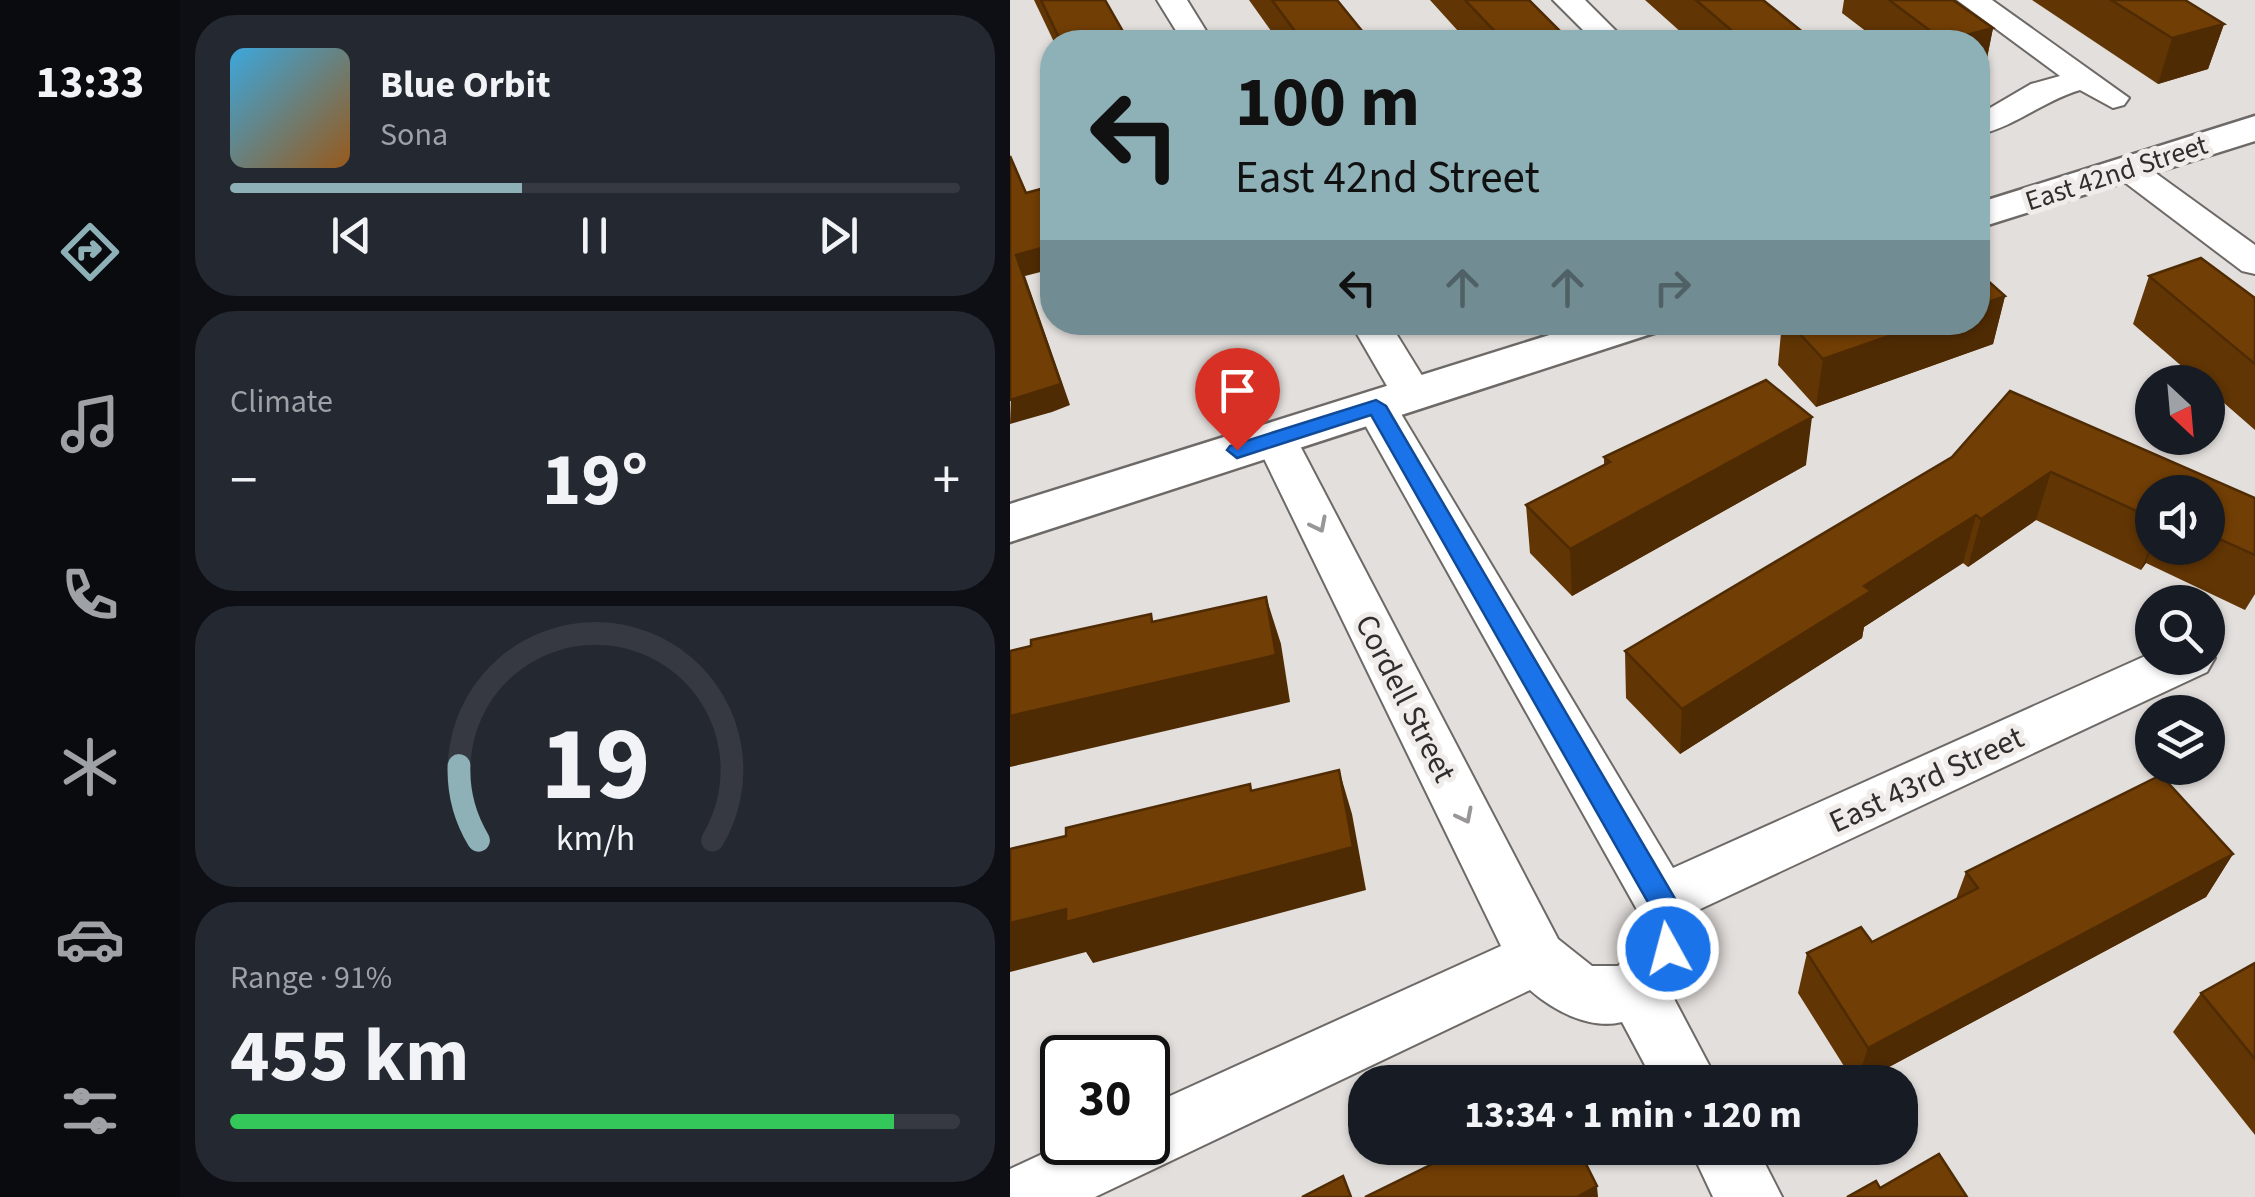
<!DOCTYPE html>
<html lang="en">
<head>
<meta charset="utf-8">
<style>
  body { margin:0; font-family:"Source Sans 3",sans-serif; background:#242831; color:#f1f3f6; height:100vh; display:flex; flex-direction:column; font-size:38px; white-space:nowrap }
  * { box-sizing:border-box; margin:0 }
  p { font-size:32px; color:#9ea1a6 }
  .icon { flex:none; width:55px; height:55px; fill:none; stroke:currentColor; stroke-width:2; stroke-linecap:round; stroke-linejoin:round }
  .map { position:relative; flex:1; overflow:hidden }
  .side { display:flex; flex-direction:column; gap:15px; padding:15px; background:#0d0f14; width:830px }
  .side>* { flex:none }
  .hud { position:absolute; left:30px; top:30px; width:950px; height:305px; border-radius:40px; box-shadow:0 2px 8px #0004; background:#8eb1b8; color:#111; overflow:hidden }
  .needle { width:65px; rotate:154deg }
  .controls { position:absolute; left:1125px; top:365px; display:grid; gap:20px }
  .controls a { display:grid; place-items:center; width:90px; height:90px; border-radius:50%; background:#171b24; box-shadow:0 2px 8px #0004; font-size:50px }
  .speed { position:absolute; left:30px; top:1035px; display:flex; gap:20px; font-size:50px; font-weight:700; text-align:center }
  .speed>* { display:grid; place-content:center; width:130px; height:130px; border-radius:50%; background:#171b24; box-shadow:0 2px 8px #0004; line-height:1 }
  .speed .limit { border:5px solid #111; border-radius:15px; background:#fff; color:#111 }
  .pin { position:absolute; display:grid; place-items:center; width:85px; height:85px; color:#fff; margin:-102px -42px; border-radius:50% 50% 50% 0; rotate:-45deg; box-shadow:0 0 10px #0007 }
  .pin .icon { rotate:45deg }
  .me { position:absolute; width:110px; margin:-55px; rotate:353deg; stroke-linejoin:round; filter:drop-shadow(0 0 8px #0008) }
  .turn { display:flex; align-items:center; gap:35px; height:210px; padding:0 30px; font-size:45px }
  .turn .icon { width:130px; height:130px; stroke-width:2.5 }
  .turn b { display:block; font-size:70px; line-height:85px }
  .lanes { display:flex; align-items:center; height:95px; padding:0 30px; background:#0003; justify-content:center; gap:50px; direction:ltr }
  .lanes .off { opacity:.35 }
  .big { font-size:75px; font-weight:700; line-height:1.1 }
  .side .widget { flex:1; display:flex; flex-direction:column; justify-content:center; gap:15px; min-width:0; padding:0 35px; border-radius:40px; background:#242831 }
  .side .dial { align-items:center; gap:0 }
  .dial svg { height:260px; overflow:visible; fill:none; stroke:#363941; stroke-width:7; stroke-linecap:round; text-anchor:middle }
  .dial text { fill:#f1f3f6; stroke:none }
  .song { display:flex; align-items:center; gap:30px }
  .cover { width:120px; height:120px; border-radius:15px; background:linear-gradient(135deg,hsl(200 70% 55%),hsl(30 70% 35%)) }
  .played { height:10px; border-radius:5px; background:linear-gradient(90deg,#8eb1b8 40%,#363941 40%) }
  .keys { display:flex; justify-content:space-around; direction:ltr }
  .heat { display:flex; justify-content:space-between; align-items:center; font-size:55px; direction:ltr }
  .charge { height:15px; border-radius:8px; background:linear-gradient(90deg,#34c759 91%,#363941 0) }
  .trip { position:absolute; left:338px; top:1065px; width:570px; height:100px; border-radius:40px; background:#171b24; box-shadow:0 2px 8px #0004; font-weight:700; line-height:100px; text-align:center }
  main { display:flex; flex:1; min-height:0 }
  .menu { display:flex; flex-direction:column; width:180px; justify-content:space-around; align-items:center; background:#090b0e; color:#9ea1a6 }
  .menu .icon { width:70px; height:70px }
  .menu .active { color:#8eb1b8 }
  .menu b { font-size:45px; color:#f1f3f6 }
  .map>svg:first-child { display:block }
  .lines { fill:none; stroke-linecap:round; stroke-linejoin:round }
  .minor-casing { stroke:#6d6966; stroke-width:4 }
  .tertiary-casing { stroke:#6d6966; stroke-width:5 }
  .minor { fill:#fff; fill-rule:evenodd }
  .tertiary { fill:#fff; fill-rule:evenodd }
  .wall { fill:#613504; fill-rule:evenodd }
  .shaded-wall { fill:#4f2b04 }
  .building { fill:#713e05; stroke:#4f2b04; stroke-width:2.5 }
  .oneway { stroke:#989696 }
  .route { fill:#1a73e8; stroke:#114b97; stroke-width:2.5 }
  .labels { text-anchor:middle; stroke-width:10; stroke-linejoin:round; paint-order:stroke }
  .far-street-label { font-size:28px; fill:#302e2d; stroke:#f0ece9 }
  .street-label { font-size:32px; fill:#302e2d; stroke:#f0ece9 }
</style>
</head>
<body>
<main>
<nav class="menu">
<b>13:33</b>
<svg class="icon active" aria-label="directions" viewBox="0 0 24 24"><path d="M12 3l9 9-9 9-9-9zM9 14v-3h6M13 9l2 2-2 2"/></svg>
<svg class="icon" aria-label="music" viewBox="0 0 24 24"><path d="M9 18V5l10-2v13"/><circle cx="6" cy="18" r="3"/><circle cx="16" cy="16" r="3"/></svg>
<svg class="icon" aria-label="phone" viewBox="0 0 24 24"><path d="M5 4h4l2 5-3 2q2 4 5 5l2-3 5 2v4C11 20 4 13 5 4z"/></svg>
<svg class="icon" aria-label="climate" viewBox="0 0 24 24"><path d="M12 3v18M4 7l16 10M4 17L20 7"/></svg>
<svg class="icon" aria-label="car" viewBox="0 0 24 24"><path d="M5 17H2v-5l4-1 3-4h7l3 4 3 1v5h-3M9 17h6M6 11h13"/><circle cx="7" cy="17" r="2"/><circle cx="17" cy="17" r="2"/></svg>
<svg class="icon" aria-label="filters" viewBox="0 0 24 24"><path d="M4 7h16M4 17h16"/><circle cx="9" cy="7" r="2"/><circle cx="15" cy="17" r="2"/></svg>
</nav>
<section class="side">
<div class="widget">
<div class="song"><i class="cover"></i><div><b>Blue Orbit</b><p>Sona</p></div></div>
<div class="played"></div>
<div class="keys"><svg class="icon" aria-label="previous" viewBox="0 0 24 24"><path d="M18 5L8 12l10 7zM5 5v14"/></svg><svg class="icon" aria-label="pause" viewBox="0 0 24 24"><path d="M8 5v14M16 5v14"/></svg><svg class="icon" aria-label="next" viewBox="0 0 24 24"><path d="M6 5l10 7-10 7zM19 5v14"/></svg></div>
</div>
<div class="widget"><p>Climate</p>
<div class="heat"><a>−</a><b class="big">19°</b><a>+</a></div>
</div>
<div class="widget dial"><svg viewBox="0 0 100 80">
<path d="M14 69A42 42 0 1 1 86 69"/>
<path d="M14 69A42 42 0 0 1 8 46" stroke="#8eb1b8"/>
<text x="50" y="56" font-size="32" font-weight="700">19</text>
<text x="50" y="72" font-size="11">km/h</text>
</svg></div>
<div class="widget"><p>Range · 91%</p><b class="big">455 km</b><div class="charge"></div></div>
</section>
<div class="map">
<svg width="1245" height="1197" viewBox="0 0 1245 1197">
  <rect width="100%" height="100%" fill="#e3dfdc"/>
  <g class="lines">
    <defs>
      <g id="minor">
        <path d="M147 0H177L203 42H173Z"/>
        <path d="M543 0H575L617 42H585Z"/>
        <path d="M947 0H982L1119 98 1114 105 1103 108 1070 90C1033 101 1006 126 968 135V115L1021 84 1050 76Z"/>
        <path d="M1117 158 1129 161 1245 245V274L1232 271 1105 175 1100 168 1105 161Z"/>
        <path d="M340 322H379L424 395 418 405 403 409 388 405Z"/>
        <path d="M366 393 381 397 663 868 1142 653V658H1198V644L1205 658 1197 672 686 911 687 944 662 995 708 1082H644L612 1022C580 1030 544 1011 520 990L85 1197H0V1169L58 1142H138V1106L491 946 244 438 250 428 265 424 280 428 286 438 548 939 582 966H608L628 946 630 915 345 407 351 397Z"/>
        <path d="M680 1148H747L772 1197H703Z"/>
      </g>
      <g id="tertiary">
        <path d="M1245 116V141L968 228V203Z"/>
        <path d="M581 322H653L647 332 0 542V504Z"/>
      </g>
    </defs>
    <use href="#minor" class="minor-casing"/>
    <use href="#tertiary" class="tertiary-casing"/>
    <use href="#minor" class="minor"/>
    <use href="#tertiary" class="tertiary"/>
  </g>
  <g class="wall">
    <path d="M24 0H95L119 42H44Z"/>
    <path d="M239 0H327L361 42H269Z"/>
    <path d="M420 0H519L561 42H458Z"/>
    <path d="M635 0H753L805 42H682Z"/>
    <path d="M834 0H943L983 28 974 73 968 75V42H870L832 13Z"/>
    <path d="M1022 0H1175L1214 24 1198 69 1148 84Z"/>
    <path d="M1139 276 1245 298V430L1198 389V382H1190L1123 324Z"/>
    <path d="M995 296 983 344 806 407 768 365 772 322H968Z"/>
    <path d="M594 457 796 465 562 596 520 553 516 505 594 465Z"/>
    <path d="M942 457 1245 498V594L1235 610 1136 563 1131 570 1026 520 958 567 953 563 854 627 852 638 670 754 616 698 615 651ZM1142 492H1198V548H1142Z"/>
    <path d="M1223 854 1196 897 851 1082H844L788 993 797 953 862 942 946 899 956 872Z"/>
    <path d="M1245 963V1135L1163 1032 1191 993Z"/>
  </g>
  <g class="shaded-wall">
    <path d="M1214 24 1198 69 1148 84 1162 38Z"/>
    <path d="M983 28 974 73 968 75V42H934V41Z"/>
    <path d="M42 245V269L15 276 60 405 42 412 0 424 6 255Z"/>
    <path d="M995 296 983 344 806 407 813 359 919 322H968V306Z"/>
    <path d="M802 417 796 465 562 596 560 549Z"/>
    <path d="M1041 472 1026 520 958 567 971 519Z"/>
    <path d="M966 515 953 563 854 627 852 638 670 754 672 709 854 586Z"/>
    <path d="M1142 542V547L1136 563 1131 570Z"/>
    <path d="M256 597 271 644 280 702 0 767V716Z"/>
    <path d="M329 770 342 814 356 890 83 963 76 952 0 972V923L56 909Z"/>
    <path d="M1223 854 1196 897 851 1082H847L858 1048Z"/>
    <path d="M587 1186 588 1197H567Z"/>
  </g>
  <g class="building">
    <path d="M31 0H95L119 42H51Z"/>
    <path d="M262 0H327L361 42H293Z"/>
    <path d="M455 0H519L561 42H495Z"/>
    <path d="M686 0H753L805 42H735Z"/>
    <path d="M879 0H943L983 28 934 41Z"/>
    <path d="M1101 0H1175L1214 24 1162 38Z"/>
    <path d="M0 156 16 193 42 186V245L6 255 51 384 0 400Z"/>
    <path d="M1191 258 1245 298V364L1139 276Z"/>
    <path d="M968 272 995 296 968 306Z"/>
    <path d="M779 322H919L813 359Z"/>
    <path d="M756 380 802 417 560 549 516 505 600 462 594 457Z"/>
    <path d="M1000 391 1245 498V555L1198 534V492H1142V518L1041 472 971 519 966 515 854 586 861 591 672 709 615 651 942 457Z"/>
    <path d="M256 597 266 655 0 716V651L21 646V640L141 614 142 622Z"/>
    <path d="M329 770 343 847 56 922V909L0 923V849L56 836V828L240 784 241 791Z"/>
    <path d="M1151 775 1223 854 858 1048 797 953 851 927 862 942 968 888 956 872Z"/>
    <path d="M1245 963V1059L1191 993Z"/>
    <path d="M455 1148H568L587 1186 567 1197H355Z"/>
    <path d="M929 1154 957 1197H837L866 1181 870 1188Z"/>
    <path d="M333 1176 341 1197H292Z"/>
  </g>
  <defs><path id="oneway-chevron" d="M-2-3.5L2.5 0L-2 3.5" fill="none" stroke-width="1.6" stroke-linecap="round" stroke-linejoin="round" transform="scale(2.5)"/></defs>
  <g class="oneway">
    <use href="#oneway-chevron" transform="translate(309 525) rotate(63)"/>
    <use href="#oneway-chevron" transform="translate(455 816) rotate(63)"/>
  </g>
  <path class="route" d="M366 400 376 406 667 902 676 937 668 958 658 962 648 958 644 949 648 937 644 913 361 415 227 458 217 450 220 446Z"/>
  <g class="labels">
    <g class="far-street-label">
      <text transform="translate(1106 172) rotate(-18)" y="10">East 42nd Street</text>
    </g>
    <g class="street-label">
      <text transform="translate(396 698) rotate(63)" y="11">Cordell Street</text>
      <text transform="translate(916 779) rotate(-25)" y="11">East 43rd Street</text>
    </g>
  </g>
</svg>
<div class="controls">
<a><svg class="needle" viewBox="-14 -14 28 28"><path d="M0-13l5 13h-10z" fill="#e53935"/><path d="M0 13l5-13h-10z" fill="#9ea1a6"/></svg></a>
<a><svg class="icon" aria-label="sound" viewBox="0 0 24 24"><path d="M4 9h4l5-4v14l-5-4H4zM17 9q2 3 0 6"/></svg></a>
<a><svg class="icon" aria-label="search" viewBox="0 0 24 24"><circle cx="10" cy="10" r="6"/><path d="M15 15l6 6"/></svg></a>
<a><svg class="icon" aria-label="layers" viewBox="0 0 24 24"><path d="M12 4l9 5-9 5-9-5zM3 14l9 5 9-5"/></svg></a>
</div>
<div class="speed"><div class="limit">30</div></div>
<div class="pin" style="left:227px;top:450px;background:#d93025"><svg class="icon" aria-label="arrive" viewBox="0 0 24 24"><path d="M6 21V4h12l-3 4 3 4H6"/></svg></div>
<svg class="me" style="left:658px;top:949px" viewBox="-20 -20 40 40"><circle r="17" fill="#1a73e8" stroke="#fff" stroke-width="3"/><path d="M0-11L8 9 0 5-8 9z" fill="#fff"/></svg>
<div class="trip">13:34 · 1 min · 120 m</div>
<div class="hud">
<div class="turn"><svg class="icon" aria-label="left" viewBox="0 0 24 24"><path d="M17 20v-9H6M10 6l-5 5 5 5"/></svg><div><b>100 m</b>East 42nd Street</div></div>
<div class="lanes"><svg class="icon" aria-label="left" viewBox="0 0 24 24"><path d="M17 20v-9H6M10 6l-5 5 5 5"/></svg><svg class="icon off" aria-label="ahead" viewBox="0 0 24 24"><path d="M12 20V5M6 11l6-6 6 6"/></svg><svg class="icon off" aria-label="ahead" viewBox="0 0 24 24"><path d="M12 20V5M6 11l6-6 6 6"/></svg><svg class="icon off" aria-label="right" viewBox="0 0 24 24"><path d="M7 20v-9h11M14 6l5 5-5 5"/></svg></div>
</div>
</div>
</main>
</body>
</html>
